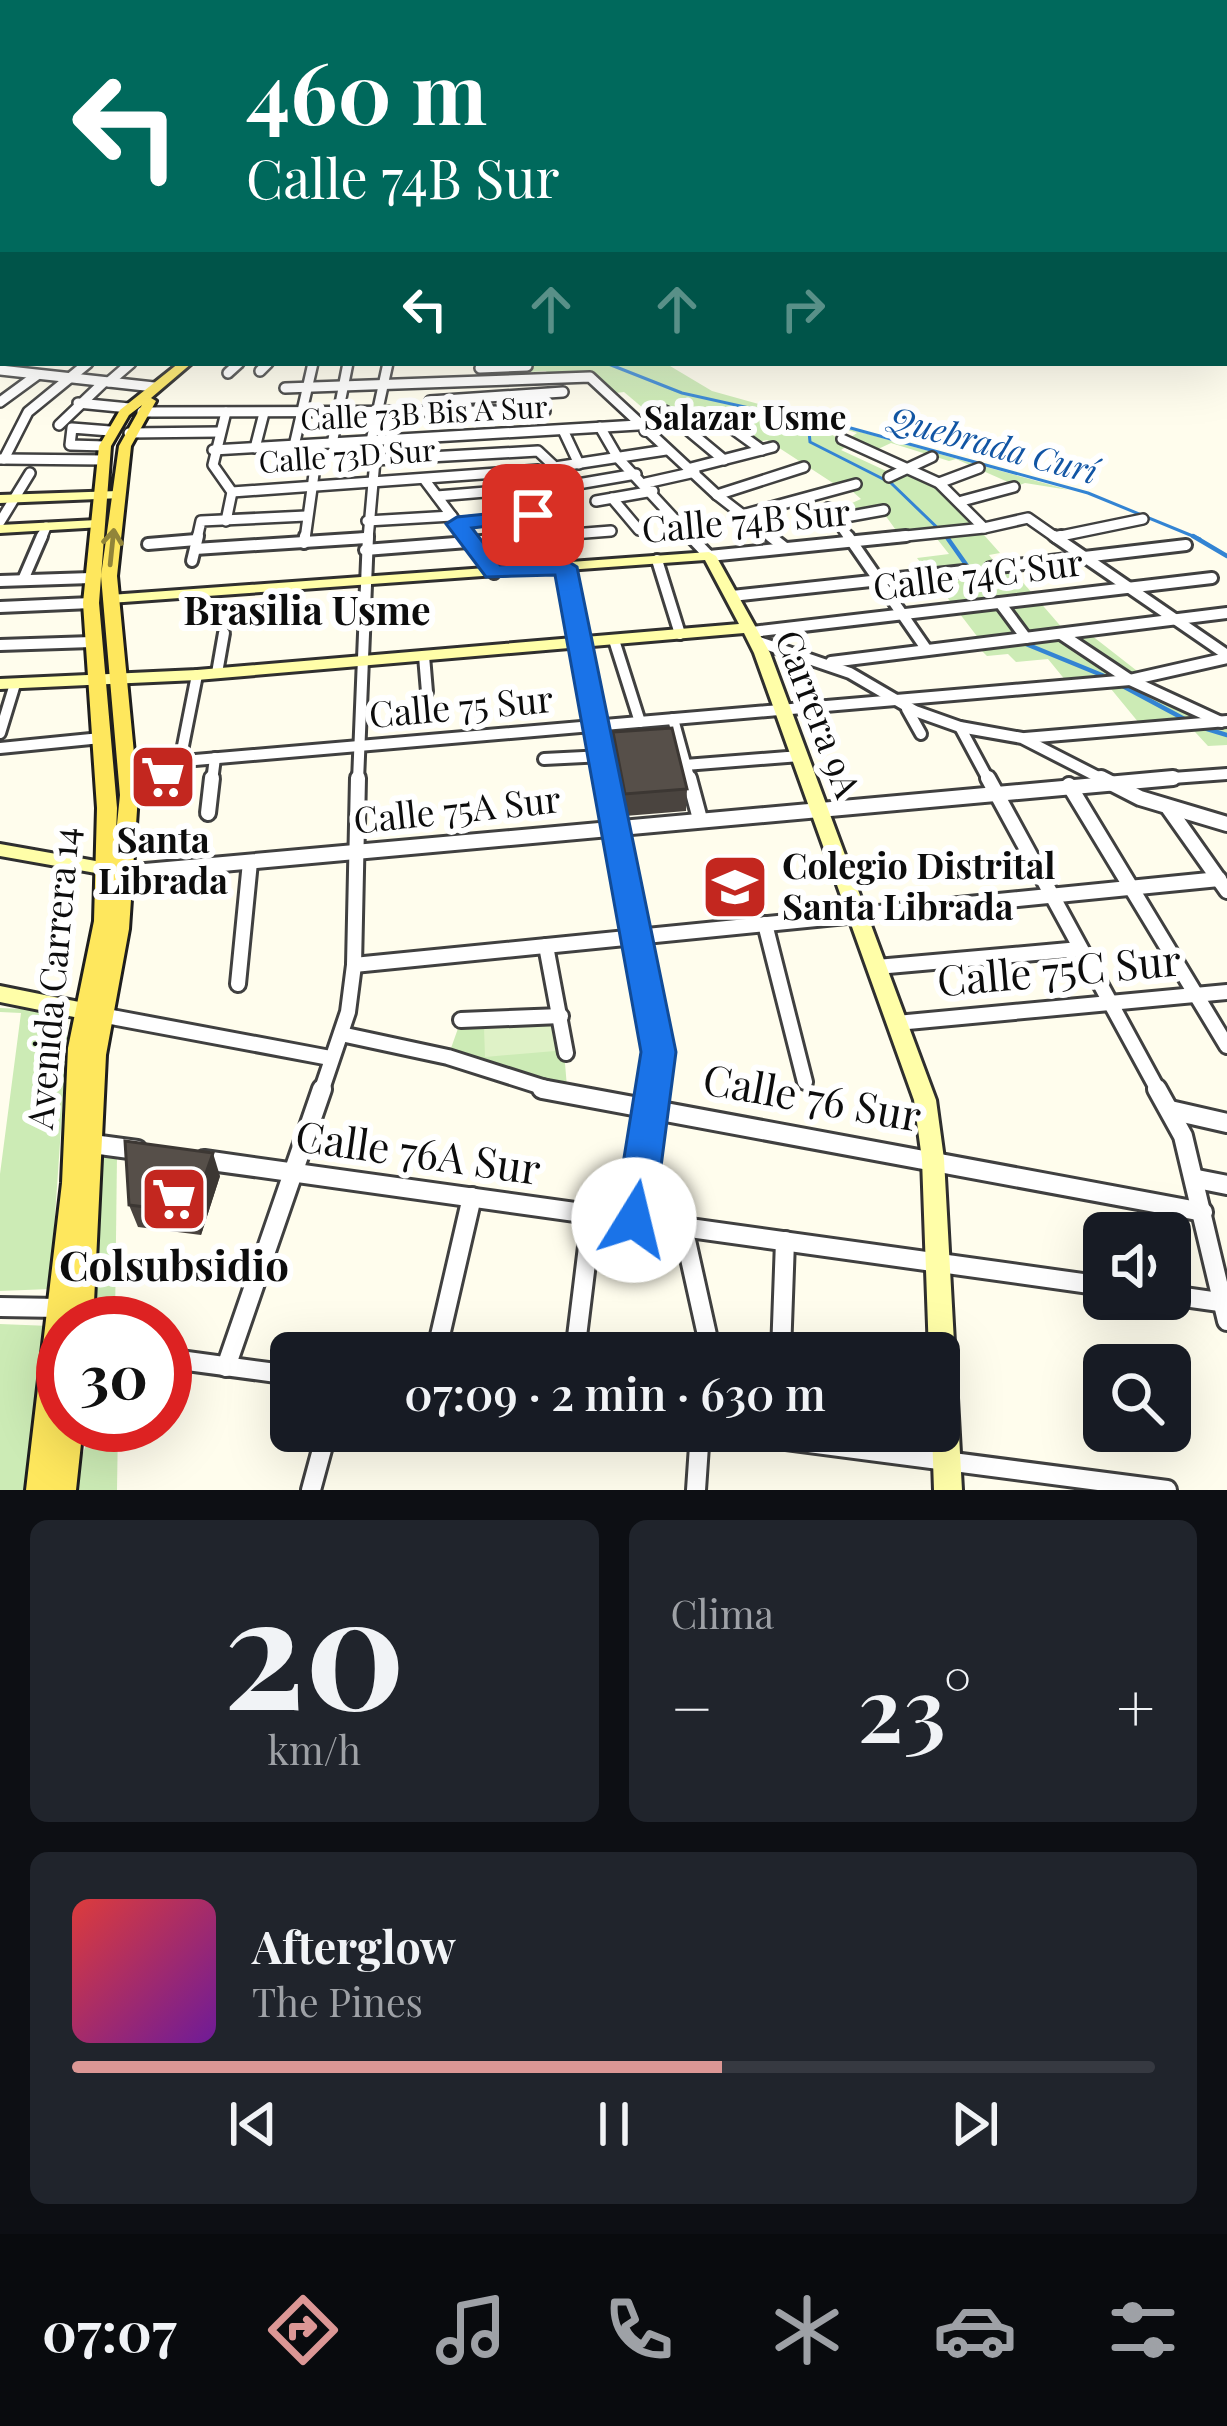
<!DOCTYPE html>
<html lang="es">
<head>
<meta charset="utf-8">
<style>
  body { margin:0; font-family:"Playfair Display",serif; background:#20242c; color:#f1f3f6; height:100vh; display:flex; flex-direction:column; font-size:45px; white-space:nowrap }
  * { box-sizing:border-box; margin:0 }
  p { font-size:39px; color:#9ea1a6 }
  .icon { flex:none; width:66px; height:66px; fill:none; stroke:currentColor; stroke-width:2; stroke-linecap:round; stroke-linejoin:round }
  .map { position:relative; height:1490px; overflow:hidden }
  .sheet { display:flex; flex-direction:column; gap:30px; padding:30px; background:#0d0f14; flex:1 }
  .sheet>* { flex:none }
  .guide { position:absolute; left:0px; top:0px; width:1227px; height:366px; box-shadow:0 12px 48px #0002; background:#00695c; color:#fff; overflow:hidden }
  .fabs { position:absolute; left:1083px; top:1212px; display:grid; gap:24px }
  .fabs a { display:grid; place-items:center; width:108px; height:108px; border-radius:18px; background:#171b24; box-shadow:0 12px 48px #0002; font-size:60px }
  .speed { position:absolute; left:36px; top:1296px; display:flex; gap:24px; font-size:60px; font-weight:700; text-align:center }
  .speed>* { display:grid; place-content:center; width:156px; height:156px; border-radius:50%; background:#171b24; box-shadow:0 12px 48px #0002; line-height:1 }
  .speed .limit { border:18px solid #d22; background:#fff; color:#111 }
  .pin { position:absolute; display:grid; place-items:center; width:102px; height:102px; color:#fff; margin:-51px; border-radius:24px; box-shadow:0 6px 18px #0006 }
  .me { position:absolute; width:132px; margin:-66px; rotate:9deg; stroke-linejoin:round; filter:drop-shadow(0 0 9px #0008) }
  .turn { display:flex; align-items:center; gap:42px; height:252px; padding:0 48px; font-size:54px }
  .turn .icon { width:156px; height:156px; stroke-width:2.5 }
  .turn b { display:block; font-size:84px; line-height:102px }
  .lanes { display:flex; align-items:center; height:114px; padding:0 48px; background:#0003; justify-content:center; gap:60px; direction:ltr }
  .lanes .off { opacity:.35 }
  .big { font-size:90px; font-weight:600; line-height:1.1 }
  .sheet .widget { flex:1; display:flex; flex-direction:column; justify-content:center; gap:18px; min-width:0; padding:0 42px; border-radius:18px; background:#20242c }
  .sheet .dial { align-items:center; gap:0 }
  .dial b { font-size:156px; line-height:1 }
  .song { display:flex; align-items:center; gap:36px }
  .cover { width:144px; height:144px; border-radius:18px; background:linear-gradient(135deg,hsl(0 70% 55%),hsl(280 70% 35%)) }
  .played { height:12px; border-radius:6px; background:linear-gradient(90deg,#dc9795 60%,#363941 60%) }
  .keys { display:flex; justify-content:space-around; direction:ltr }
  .heat { display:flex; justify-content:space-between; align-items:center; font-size:66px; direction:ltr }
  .sheet .tiles { flex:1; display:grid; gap:30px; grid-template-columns:1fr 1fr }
  .widget:last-child { grid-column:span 2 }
  .trip { position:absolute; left:270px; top:1332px; width:690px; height:120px; border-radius:18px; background:#171b24; box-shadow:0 12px 48px #0002; font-weight:600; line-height:120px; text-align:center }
  .menu { display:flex; height:192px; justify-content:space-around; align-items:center; background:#090b0e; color:#9ea1a6 }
  .menu .icon { width:84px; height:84px }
  .menu .selected { color:#dc9795 }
  .menu b { font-size:54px; color:#f1f3f6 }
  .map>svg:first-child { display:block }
  .green { fill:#ccebb5 }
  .pitch { fill:#dff2c7 }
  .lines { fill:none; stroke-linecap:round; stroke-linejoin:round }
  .stream-far1 { stroke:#3384d3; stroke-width:3 }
  .stream { stroke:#3384d3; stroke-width:4.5 }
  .street-far3-casing { stroke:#404040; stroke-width:14 }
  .street-far2-casing { stroke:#404040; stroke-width:16 }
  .street-far1-casing { stroke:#404040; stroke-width:20 }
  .street-casing { stroke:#404040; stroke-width:24 }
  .secondary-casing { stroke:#2f2f2f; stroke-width:6 }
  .primary-casing { stroke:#1e1e1e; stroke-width:6 }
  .street-far3 { stroke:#fff; stroke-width:9 }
  .street-far2 { stroke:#fff; stroke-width:10 }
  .street-far1 { stroke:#fff; stroke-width:14 }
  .street { stroke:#fff; stroke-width:18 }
  .secondary { fill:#fffea8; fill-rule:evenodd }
  .primary { fill:#fee75d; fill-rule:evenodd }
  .wall { fill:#4a443f }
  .shaded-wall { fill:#3c3733 }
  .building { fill:#564f49; stroke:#3c3733; stroke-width:3 }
  .oneway { stroke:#928539 }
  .route { fill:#1a73e8; stroke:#114b97; stroke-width:3 }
  .labels { text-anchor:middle; stroke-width:12; stroke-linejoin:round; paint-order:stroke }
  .far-street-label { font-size:30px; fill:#0d0d0d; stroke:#fff }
  .far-neighbourhood-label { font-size:33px; font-weight:bold; fill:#0d0d0d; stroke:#fff }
  .far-water-label { font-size:33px; font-style:italic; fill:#1155a4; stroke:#fff }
  .street-label { font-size:36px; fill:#0d0d0d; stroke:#fff }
  .poi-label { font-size:36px; font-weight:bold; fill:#0d0d0d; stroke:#fff }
  .neighbourhood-label { font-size:39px; font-weight:bold; fill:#0d0d0d; stroke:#fff }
  .near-street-label { font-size:42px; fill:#0d0d0d; stroke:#fff }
  .near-poi-label { font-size:42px; font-weight:bold; fill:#0d0d0d; stroke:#fff }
</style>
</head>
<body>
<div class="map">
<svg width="1227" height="1490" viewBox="0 0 1227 1490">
  <rect width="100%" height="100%" fill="#fffded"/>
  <g class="green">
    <path d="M522 363H665L712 391 1069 490 1025 483 1017 486 956 459 949 461 891 443 876 450 848 439 857 433 826 423 818 428 850 444 841 450 897 476 912 471 945 491 1000 553 989 555 996 564 1006 563 1070 637 1091 635 1141 674 1119 676 1227 725V745L1208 746 1184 720 1139 723 1102 678 1066 681 1048 659 1016 662 1008 654 987 656 981 650 986 648 917 558 949 554 930 530 898 533 880 508 857 512 852 503 861 499 844 484 836 485 767 440 758 442 719 413 682 421 667 410 650 414 624 392 607 394 590 378 551 379 546 371 530 372Z"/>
    <path d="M0 1008 69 1011 50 1289 0 1291V1174L21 1013 0 1012Z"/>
    <path d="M561 1016 567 1087 499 1071 450 1051 461 1020Z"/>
    <path d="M103 1153 117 1155 115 1323H91Z"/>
    <path d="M0 1324 50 1326 28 1490H0Z"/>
    <path d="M91 1425H118L117 1490H70C73 1466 89 1449 91 1425Z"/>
  </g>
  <path class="pitch" d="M552 1021 555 1051 485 1057 484 1027Z"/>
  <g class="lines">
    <g class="stream-far1">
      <path d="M606 363 682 393 808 421 810 442 891 483 949 539"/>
      <path d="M808 421 836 424 1088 493 1200 539"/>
    </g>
    <g class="stream">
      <path d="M946 536 991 600"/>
      <path d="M1193 536 1227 556"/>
      <path d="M1026 644 1109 678"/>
      <path d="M1119 684 1188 721"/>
      <path d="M1204 728 1227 735"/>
    </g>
    <defs>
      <g id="street-far3">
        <path d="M480 368 527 366"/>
        <path d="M0 370 154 387"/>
        <path d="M260 371 268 363"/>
        <path d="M228 373 239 363"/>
        <path d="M109 382 131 363"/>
        <path d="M285 388 590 377 717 495 774 539"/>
        <path d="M430 401 563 392"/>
        <path d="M0 402 37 375"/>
        <path d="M78 403 129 408"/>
        <path d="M665 411 724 460"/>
        <path d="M142 412 545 411"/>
        <path d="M226 412 213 465 232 492 226 521"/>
        <path d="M59 425 104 382"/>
        <path d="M600 427 618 458 693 539"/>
        <path d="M563 430 579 464"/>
        <path d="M645 431 715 416 762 450"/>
        <path d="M129 433 219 432"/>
        <path d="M842 439 939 483 984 528"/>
        <path d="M332 444 348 363"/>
        <path d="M105 446 70 445 72 428 110 431"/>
        <path d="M294 446 313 363"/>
        <path d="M255 448 264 413"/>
        <path d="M213 450 638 425"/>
        <path d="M1 459 104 460"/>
        <path d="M4 459 28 412 88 363"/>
        <path d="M375 460 538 451 555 467 666 450"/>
        <path d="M691 468 773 447"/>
        <path d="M889 477 932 457"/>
        <path d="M424 479 469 539"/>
        <path d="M646 483 695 472"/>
        <path d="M939 483 979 468"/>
        <path d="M232 492 538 470"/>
        <path d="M717 495 804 467"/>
        <path d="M437 496 572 485 636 474"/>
        <path d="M612 498 639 530"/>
        <path d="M596 501 653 491"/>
        <path d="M962 501 1014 487"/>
        <path d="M828 508 850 539"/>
        <path d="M742 515 856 484"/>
        <path d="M367 521 452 516"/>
        <path d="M0 522 30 473"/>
        <path d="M457 523 572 512"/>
        <path d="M801 525 884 510"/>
        <path d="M1056 537 1143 519"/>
        <path d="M41 539 46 527"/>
        <path d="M197 539 201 521 306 516"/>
        <path d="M305 539 318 445"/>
        <path d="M351 539 366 538"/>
        <path d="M368 539 375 460 371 441 388 363"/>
        <path d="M508 539 611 531"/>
        <path d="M876 539 984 528 1028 518 1058 539"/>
      </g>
      <g id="street-far2">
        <path d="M466 536 494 573"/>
        <path d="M690 536 709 556 906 536"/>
        <path d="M770 536 784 547"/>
        <path d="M848 536 927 650"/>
        <path d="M1054 536 1227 655"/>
        <path d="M1056 537 1061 536"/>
        <path d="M304 543 305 536"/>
        <path d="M148 544 196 540"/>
        <path d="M195 549 366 538"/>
        <path d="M365 550 547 536"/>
        <path d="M657 560 680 634"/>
        <path d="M192 561 198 536"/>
        <path d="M566 567 607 781"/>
        <path d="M990 568 1186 545"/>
        <path d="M23 580 42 536"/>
        <path d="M0 581 91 578"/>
        <path d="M732 596 964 571"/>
        <path d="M1000 603 1026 638"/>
        <path d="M0 607 91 603"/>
        <path d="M752 632 1212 578"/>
        <path d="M1061 634 1130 680 1221 722"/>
        <path d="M614 640 640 722"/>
        <path d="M756 641 850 673 915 711 960 727 1022 738 1106 781"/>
        <path d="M0 645 92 642"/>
        <path d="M424 656 427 692"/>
        <path d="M831 662 1227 613"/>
        <path d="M217 673 224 633"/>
        <path d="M907 709 921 734"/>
        <path d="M673 719 690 781"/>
        <path d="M960 727 989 781"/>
        <path d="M0 733 15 684"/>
        <path d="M1025 738 1227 721"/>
        <path d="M0 748 101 738"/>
        <path d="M544 759 604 756"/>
        <path d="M180 761 197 675"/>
        <path d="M172 762 1130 680 1227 658"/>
        <path d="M685 765 800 756"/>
        <path d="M212 781 215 758"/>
        <path d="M358 781 368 536"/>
        <path d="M1132 781 1227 774"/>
      </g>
      <g id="street-far1">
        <path d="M606 778 658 1052 652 1092"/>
        <path d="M689 778 700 819"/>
        <path d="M988 778 1159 1092"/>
        <path d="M1101 778 1140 798 1227 824"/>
        <path d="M1069 785 1227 1046"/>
        <path d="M1169 809 1227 891"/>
        <path d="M208 813 212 778"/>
        <path d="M123 873 1173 778"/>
        <path d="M765 924 805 1082"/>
        <path d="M546 946 566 1053"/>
        <path d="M354 965 1219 879"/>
        <path d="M877 967 1080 949"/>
        <path d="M238 984 250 862"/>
        <path d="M101 1015 330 1058"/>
        <path d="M461 1020 561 1016"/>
        <path d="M897 1023 1227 992"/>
        <path d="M341 1034 448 1057 558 1092"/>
        <path d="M321 1092 348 1012 354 965 358 778"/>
      </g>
      <g id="street">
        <path d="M542 1089 1203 1212"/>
        <path d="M1157 1089 1183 1136 1227 1321"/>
        <path d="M1170 1110 1227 1123"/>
        <path d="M85 1143 137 1150"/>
        <path d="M204 1160 1104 1286"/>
        <path d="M1197 1179 1227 1185"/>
        <path d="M634 1220 653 1089"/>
        <path d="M683 1227 711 1353"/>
        <path d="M1170 1295 1227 1303"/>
        <path d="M0 1307 59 1308"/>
        <path d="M436 1353 472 1197"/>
        <path d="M575 1353 592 1214"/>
        <path d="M781 1353 785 1241"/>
        <path d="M165 1358 291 1375"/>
        <path d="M226 1367 322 1089"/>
        <path d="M717 1431 1167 1490"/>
        <path d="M311 1490 327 1431"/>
        <path d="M696 1490 700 1431"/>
      </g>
      <g id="secondary">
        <rect x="0" y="203" width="3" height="4"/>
        <path d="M3 228V235L0 236V229Z"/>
        <path d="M118 491 122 492V498L0 503V495Z"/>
        <path d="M97 520 104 524 102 527 0 533V525Z"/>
        <path d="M709 552 716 556 770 653 936 1100 944 1159 962 1490H934L932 1431H939V1353H929L922 1159 914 1100 754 653 744 633 197 680 0 689V679L197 670 739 624 705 560 110 603 103 599 110 595Z"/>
        <path d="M0 844 107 863 114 864 116 869 114 874 107 875 0 856Z"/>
        <path d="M0 986 94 1005 101 1007 104 1013 101 1019 94 1021 0 1002Z"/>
      </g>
      <path id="primary" d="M179 363H192L151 398 156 401 131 446 117 576 138 795 129 929 106 1055 93 1323H63V1425H83L76 1490H26L62 1183 68 1048 94 921 97 808 83 603 99 446 120 410ZM142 405 119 446 101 576 120 795 116 834 117 808 99 603 111 446 129 415Z"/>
    </defs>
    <use href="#street-far3" class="street-far3-casing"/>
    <use href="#street-far2" class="street-far2-casing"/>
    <use href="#street-far1" class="street-far1-casing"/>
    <use href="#street" class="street-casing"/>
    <use href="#secondary" class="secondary-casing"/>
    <use href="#primary" class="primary-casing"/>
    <use href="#street-far3" class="street-far3"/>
    <use href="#street-far2" class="street-far2"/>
    <use href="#street-far1" class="street-far1"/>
    <use href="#street" class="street"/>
    <use href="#secondary" class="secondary"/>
    <use href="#primary" class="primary"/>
  </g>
  <g class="wall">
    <path d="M613 732 687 789 686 811 625 816 613 754Z"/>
    <path d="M136 758 190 770 187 785 142 789 137 772Z"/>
    <path d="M220 1176 201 1235 138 1227 129 1205Z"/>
  </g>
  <g class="shaded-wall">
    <path d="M185 753 190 770 187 785 182 769Z"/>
    <path d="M213 1153 220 1176 201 1235 192 1213Z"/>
  </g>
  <g class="building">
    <path d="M672 728 687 789 625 794 613 732Z"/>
    <path d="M185 753 182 769 137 772 136 758Z"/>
    <path d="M125 1141 213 1153 192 1213 129 1205Z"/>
  </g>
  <defs><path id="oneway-shaft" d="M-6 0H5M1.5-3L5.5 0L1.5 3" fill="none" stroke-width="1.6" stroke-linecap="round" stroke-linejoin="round" transform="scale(3)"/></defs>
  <use class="oneway" href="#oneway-shaft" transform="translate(112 547) rotate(-84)"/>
  <linearGradient id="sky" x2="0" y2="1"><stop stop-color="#91c2ef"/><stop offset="0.49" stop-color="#fffef7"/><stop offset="1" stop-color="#fffef7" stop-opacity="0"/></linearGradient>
  <rect width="1227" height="411" fill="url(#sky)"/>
  <path class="route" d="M533 509 541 511V520L472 528 500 565 566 560 577 567 676 1052 654 1220 648 1233 634 1238 620 1233 614 1220 641 1052 555 575 486 577 446 524 457 517Z"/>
  <defs>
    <symbol id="supermarket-square" viewBox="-11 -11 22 22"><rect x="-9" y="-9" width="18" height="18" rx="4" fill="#c3271f" stroke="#fff"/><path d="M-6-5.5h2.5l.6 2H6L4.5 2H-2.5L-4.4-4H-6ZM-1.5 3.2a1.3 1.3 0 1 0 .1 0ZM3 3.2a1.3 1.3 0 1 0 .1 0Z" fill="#fff"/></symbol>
    <symbol id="school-square" viewBox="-11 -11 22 22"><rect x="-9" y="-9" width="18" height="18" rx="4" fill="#c3271f" stroke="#fff"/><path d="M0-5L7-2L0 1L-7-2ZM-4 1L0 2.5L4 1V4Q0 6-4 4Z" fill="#fff"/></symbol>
  </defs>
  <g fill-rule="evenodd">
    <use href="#supermarket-square" x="125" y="739" width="76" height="76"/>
    <use href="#school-square" x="697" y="849" width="76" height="76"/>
    <use href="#supermarket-square" x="136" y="1161" width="76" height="76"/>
  </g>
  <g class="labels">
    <g class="far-street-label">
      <text transform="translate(424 414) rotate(-3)" y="10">Calle 73B Bis A Sur</text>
      <text transform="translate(347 457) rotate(-4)" y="10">Calle 73D Sur</text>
    </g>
    <g class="far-neighbourhood-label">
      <text x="745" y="430">Salazar Usme</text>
    </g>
    <g class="far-water-label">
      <text transform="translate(993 445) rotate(15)" y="12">Quebrada Curí</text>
    </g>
    <g class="street-label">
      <text transform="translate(746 521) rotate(-5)" y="13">Calle 74B Sur</text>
      <text transform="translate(978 575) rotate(-7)" y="13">Calle 74C Sur</text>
      <text transform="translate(461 707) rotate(-5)" y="13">Calle 75 Sur</text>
      <text transform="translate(818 714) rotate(69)" y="13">Carrera 9A</text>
      <text transform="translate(457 810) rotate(-6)" y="13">Calle 75A Sur</text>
      <text transform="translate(53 978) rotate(-85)" y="13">Avenida Carrera 14</text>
    </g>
    <g class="poi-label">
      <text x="163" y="853">Santa<tspan x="163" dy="41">Librada</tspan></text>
      <text x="782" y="879" text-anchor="start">Colegio Distrital<tspan x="782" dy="41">Santa Librada</tspan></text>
    </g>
    <g class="neighbourhood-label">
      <text x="307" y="625">Brasilia Usme</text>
    </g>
    <g class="near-street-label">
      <text transform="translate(1059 971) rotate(-5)" y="15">Calle 75C Sur</text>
      <text transform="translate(812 1098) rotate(10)" y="15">Calle 76 Sur</text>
      <text transform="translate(418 1153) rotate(8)" y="15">Calle 76A Sur</text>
    </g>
    <g class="near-poi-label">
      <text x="174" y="1281">Colsubsidio</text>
    </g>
  </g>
</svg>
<div class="fabs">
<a><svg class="icon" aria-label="sound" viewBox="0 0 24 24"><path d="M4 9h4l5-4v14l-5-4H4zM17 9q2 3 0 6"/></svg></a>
<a><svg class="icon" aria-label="search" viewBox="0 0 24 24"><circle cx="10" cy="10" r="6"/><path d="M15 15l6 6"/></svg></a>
</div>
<div class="speed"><div class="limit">30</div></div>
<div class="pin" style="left:533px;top:515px;background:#d93025"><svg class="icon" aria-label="arrive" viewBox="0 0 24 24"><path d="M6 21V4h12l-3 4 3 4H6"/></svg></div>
<svg class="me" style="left:634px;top:1220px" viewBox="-20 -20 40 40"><circle r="19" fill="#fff"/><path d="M0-13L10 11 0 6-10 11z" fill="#1a73e8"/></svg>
<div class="trip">07:09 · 2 min · 630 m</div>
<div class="guide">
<div class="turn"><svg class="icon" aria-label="left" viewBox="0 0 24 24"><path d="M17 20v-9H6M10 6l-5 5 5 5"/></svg><div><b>460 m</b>Calle 74B Sur</div></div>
<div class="lanes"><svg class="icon" aria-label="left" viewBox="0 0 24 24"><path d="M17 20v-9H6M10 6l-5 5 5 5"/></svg><svg class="icon off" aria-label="ahead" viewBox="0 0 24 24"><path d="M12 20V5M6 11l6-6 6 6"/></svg><svg class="icon off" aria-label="ahead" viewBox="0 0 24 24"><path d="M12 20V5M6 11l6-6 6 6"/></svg><svg class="icon off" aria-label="right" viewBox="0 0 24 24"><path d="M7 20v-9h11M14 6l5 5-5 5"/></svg></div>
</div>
</div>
<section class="sheet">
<div class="tiles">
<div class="widget dial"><b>20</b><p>km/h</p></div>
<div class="widget"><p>Clima</p>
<div class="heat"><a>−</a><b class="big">23°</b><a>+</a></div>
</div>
<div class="widget">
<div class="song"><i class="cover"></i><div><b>Afterglow</b><p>The Pines</p></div></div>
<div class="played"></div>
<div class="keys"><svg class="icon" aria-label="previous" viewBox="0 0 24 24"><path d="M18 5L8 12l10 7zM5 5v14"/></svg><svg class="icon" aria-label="pause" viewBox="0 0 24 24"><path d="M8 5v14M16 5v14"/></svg><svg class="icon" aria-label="next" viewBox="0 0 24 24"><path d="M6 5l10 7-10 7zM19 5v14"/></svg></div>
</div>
</div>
</section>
<nav class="menu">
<b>07:07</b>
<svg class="icon selected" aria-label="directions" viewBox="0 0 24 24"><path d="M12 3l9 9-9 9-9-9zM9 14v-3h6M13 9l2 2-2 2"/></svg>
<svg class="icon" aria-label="music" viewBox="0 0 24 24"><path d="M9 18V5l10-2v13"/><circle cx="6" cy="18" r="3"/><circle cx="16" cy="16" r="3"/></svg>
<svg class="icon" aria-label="phone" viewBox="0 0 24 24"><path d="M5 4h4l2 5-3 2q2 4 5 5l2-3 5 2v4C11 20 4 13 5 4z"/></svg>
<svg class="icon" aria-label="climate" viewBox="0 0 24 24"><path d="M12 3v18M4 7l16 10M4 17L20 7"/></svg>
<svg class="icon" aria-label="car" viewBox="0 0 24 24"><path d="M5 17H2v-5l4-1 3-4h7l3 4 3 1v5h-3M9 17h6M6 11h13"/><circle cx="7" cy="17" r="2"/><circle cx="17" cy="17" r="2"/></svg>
<svg class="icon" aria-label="filters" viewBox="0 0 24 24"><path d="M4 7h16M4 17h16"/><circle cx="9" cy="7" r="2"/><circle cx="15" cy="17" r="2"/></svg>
</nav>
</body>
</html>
